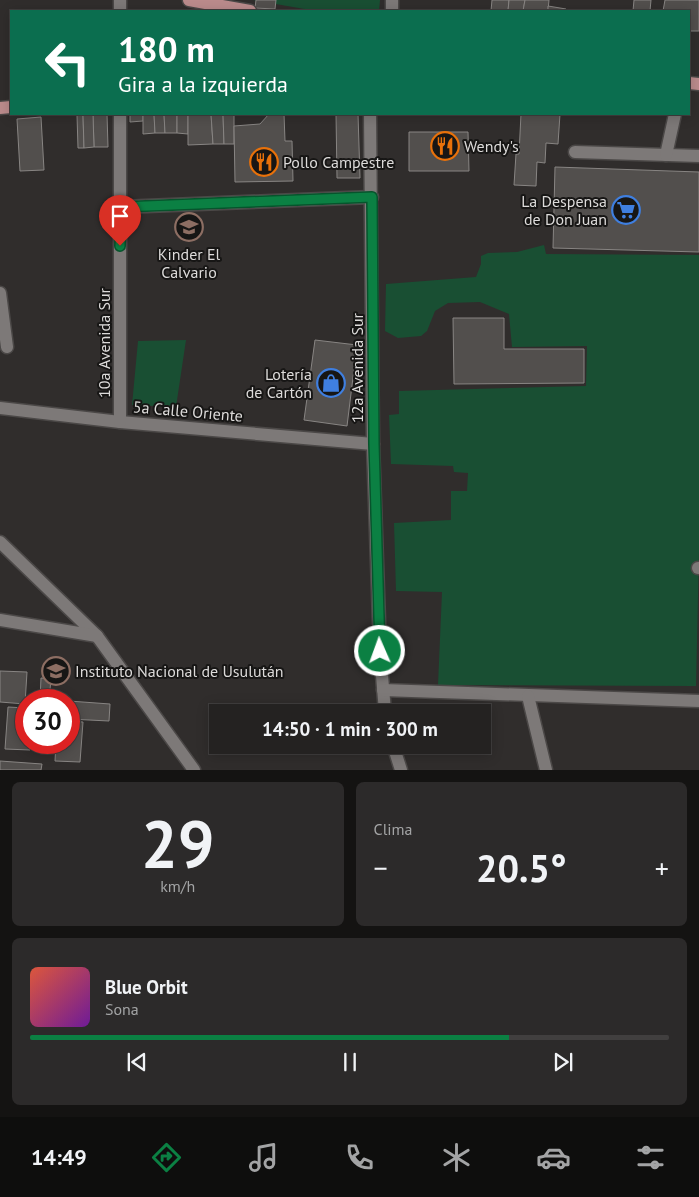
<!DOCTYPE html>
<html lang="es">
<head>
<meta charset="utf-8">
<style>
  body { margin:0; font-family:"PT Sans",sans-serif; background:#2c2a2a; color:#f1f3f6; height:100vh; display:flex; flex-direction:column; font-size:19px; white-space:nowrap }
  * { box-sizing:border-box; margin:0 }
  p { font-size:16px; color:#a3a4a5 }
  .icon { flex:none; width:28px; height:28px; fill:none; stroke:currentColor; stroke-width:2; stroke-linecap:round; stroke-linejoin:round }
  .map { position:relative; height:770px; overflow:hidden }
  .sheet { display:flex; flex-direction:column; gap:12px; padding:12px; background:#141312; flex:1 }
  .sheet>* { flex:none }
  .guide { position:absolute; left:10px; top:10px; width:680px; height:105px; border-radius:0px; box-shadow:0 2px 12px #0003,0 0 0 1px #413f3f; background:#0b6e4f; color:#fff; overflow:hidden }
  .speed { position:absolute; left:15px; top:689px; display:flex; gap:10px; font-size:25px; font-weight:700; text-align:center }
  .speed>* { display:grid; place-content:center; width:65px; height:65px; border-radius:50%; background:#242221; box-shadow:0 2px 12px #0003,0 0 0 1px #413f3f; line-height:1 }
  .speed .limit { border:8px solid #d22; background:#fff; color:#111 }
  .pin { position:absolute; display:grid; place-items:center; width:42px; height:42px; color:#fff; margin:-51px -21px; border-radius:50% 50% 50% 0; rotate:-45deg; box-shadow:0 0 5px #0007 }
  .pin .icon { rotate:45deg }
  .me { position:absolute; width:55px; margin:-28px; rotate:358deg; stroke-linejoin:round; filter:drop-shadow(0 0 4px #0008) }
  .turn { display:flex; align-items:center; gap:18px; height:105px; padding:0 25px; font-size:22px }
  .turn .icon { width:65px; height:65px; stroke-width:2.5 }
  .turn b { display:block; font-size:35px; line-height:42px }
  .big { font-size:38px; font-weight:700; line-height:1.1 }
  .sheet .card { flex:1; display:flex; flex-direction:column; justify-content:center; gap:8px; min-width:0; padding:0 18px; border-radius:8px; background:#2c2a2a }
  .sheet .dial { align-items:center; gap:0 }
  .dial b { font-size:65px; line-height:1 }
  .song { display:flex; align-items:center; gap:15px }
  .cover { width:60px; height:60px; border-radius:8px; background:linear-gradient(135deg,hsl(10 70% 55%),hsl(280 70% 35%)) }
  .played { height:5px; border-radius:2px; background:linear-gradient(90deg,#0b8043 75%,#413f3f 75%) }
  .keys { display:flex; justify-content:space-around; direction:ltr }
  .heat { display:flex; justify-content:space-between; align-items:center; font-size:28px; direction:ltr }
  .sheet .tiles { flex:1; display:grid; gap:12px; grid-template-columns:1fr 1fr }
  .card:last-child { grid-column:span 2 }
  .trip { position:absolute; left:209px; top:704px; width:282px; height:50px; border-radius:0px; background:#242221; box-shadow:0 2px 12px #0003,0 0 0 1px #413f3f; font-weight:700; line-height:50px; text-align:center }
  .tabs { display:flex; height:80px; justify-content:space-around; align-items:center; background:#0e0e0d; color:#a3a4a5 }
  .tabs .icon { width:35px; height:35px }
  .tabs .current { color:#0b8043 }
  .tabs b { font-size:22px; color:#f1f3f6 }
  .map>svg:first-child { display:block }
  .green { fill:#194f33 }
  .building { fill:#524f4d; stroke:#888583 }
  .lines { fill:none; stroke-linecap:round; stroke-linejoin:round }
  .minor-casing { stroke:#4b4847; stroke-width:15 }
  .major-casing { stroke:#4b4847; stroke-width:15 }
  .minor { stroke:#7d7978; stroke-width:12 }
  .major { stroke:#bb8b8c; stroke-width:12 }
  .route-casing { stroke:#07532c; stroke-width:12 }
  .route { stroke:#0b8043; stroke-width:9 }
  .labels { text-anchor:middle; stroke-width:4; stroke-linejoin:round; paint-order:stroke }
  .poi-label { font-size:16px; fill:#dddbda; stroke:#171615; text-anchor:start }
  .street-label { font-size:16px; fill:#dddbda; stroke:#171615 }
</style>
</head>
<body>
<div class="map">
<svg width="699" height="770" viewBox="0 0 699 770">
  <rect width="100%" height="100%" fill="#302d2c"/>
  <g class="green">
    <path d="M253 0H380L379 11H316Z"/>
    <path d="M544 245 546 254 699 255V552L696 686 438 685 442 592 396 591 394 523 451 520V491H467L468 473 454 472 453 466 391 464 389 415 399 414V391L586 386 587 346 512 347 509 314 480 302 448 303 435 311 427 331 421 336 398 338 385 331 386 284 476 277 481 264V256L488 253 517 252Z"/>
    <path d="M186 340 176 407 132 405 138 341Z"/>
  </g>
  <g class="building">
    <path d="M256 0H276L275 9 255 8Z"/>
    <path d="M492 0H509L508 11H491Z"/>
    <path d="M509 0H525L523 11H508Z"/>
    <path d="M525 0H549L548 11H523Z"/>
    <path d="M634 0H651L650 11H633Z"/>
    <path d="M665 0H699V31H689V11H663Z"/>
    <path d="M548 6 566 9V11H548Z"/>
    <path d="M107 114 108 147H94L93 115Z"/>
    <path d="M130 114H143V121L130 122Z"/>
    <path d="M143 114H154L155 133 143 134Z"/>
    <path d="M154 114H164L165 133H155Z"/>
    <path d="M164 114H177V133H165Z"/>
    <path d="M177 114H188V134L177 133Z"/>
    <path d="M188 114H211L213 144 188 145Z"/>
    <path d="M211 114H223L224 144H213Z"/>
    <path d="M223 114 234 115V144H224Z"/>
    <path d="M269 114H284L285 141H292L293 181 235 182 234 126 260 124Z"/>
    <path d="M336 114H358L360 178H337Z"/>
    <path d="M521 114H560L558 144 546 143 545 163 537 162 536 186 514 185 516 154H519Z"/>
    <path d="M77 115H83L84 148H78Z"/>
    <path d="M83 115H93L94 147 84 148Z"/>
    <path d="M41 117 44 170 20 171 17 119Z"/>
    <path d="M409 132H468L469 171H409Z"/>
    <path d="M555 167 699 172V252L553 248Z"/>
    <path d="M453 318H504V349H584V383L454 384Z"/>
    <path d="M315 340 357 345 347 426 304 420Z"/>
    <path d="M0 671 27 672 25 704 0 702Z"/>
    <path d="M41 678 51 679 49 700H40Z"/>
    <path d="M69 701 110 704 109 721 69 719Z"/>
    <path d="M8 707 26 708V742H31L30 750 5 749Z"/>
    <path d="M69 721 83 722 80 762 55 761 56 742H69Z"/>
    <path d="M0 761 42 764 41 770H0Z"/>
  </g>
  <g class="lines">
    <defs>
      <g id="minor">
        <path d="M120 11V0"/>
        <path d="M392 11V0"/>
        <path d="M370 114 373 444 380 651 385 712"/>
        <path d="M575 152 699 156"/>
        <path d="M666 155 675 114"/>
        <path d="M121 207 372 197"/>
        <path d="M0 293 7 347"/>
        <path d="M0 408 120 422 373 444"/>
        <path d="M120 422V114"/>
        <path d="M0 542 97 636 194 770"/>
        <path d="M698 568H699"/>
        <path d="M0 620 97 636"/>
        <path d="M383 690 699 701"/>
        <path d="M528 696 546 770"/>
        <path d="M393 745 401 770"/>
      </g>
      <g id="major">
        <path d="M189 0 250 11"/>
        <path d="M689 83 699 84"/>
        <path d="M0 108 11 107"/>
      </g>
    </defs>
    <use href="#minor" class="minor-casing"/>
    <use href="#major" class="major-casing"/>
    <use href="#minor" class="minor"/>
    <use href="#major" class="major"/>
  </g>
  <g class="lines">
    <defs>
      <path id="route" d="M120 246 121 207 372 197 374 444 380 651"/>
    </defs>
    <use href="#route" class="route-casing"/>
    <use href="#route" class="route"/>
  </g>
  <defs>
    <symbol id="restaurant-ring" viewBox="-11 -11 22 22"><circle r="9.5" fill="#171615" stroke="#e8710a" stroke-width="1.5"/><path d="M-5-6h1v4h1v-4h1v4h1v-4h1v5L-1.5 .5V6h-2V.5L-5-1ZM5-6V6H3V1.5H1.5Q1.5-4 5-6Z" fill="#e8710a"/></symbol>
    <symbol id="supermarket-ring" viewBox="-11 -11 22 22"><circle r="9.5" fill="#171615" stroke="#3f7fe0" stroke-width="1.5"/><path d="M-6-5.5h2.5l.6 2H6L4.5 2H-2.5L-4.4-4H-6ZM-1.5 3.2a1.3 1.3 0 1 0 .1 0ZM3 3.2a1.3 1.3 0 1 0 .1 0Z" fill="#3f7fe0"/></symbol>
    <symbol id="school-ring" viewBox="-11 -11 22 22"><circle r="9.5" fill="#171615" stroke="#8d6e63" stroke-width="1.5"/><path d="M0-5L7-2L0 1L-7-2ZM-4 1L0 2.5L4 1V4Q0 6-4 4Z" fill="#8d6e63"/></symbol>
    <symbol id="shop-ring" viewBox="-11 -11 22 22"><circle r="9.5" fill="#171615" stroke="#3f7fe0" stroke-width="1.5"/><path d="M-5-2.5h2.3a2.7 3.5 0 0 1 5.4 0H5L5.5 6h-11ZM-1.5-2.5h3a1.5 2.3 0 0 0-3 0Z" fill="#3f7fe0"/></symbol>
  </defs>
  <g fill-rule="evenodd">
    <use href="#restaurant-ring" x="429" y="130" width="32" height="32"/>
    <use href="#restaurant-ring" x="248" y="146" width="32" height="32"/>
    <use href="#supermarket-ring" x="610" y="194" width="32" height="32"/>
    <use href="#school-ring" x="173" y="211" width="32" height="32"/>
    <use href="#shop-ring" x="315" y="367" width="32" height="32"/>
    <use href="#school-ring" x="40" y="655" width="32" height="32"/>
  </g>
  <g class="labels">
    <g class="poi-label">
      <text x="464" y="152">Wendy's</text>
      <text x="283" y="168">Pollo Campestre</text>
      <text x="607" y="207" text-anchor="end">La Despensa<tspan x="607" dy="18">de Don Juan</tspan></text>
      <text x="189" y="260" text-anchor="middle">Kinder El<tspan x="189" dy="18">Calvario</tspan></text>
      <text x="312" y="380" text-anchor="end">Lotería<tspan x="312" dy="18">de Cartón</tspan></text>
      <text x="75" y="677">Instituto Nacional de Usulután</text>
    </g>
    <g class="street-label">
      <text transform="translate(104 343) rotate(-90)" y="6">10a Avenida Sur</text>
      <text transform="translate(357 368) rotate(-90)" y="6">12a Avenida Sur</text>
      <text transform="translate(188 411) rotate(5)" y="6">5a Calle Oriente</text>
    </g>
  </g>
</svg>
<div class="speed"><div class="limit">30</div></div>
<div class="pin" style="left:120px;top:246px;background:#d93025"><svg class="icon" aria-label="arrive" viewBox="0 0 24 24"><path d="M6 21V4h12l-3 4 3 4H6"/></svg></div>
<svg class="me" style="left:380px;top:651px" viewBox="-20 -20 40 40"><circle r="17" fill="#0b8043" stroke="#fff" stroke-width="3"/><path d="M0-11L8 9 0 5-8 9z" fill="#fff"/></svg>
<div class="trip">14:50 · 1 min · 300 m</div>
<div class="guide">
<div class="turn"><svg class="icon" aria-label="left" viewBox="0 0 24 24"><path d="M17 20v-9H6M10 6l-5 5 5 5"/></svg><div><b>180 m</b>Gira a la izquierda</div></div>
</div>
</div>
<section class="sheet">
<div class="tiles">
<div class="card dial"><b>29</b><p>km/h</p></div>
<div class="card"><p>Clima</p>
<div class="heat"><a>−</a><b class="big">20.5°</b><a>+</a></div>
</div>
<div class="card">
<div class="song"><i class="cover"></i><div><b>Blue Orbit</b><p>Sona</p></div></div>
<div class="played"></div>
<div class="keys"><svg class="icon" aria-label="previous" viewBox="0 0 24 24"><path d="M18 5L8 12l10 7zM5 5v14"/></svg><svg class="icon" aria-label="pause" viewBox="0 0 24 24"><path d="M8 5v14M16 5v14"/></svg><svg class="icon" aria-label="next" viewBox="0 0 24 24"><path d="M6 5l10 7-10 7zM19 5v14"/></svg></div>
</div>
</div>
</section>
<nav class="tabs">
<b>14:49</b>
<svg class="icon current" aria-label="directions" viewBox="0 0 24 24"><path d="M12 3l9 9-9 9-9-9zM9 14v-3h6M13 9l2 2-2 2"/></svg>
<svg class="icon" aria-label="music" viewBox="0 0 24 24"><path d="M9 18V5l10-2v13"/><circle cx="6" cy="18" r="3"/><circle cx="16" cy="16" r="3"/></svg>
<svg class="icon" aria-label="phone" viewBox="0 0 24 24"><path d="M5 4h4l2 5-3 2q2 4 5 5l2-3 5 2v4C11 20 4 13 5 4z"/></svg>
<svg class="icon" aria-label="climate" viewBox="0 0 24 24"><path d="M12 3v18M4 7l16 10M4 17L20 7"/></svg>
<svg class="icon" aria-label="car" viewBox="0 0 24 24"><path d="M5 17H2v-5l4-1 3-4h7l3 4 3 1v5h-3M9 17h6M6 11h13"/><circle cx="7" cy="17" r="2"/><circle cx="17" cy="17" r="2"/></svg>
<svg class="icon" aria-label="filters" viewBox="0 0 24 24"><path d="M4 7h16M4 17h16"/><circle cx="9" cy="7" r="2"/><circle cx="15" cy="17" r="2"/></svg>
</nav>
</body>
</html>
